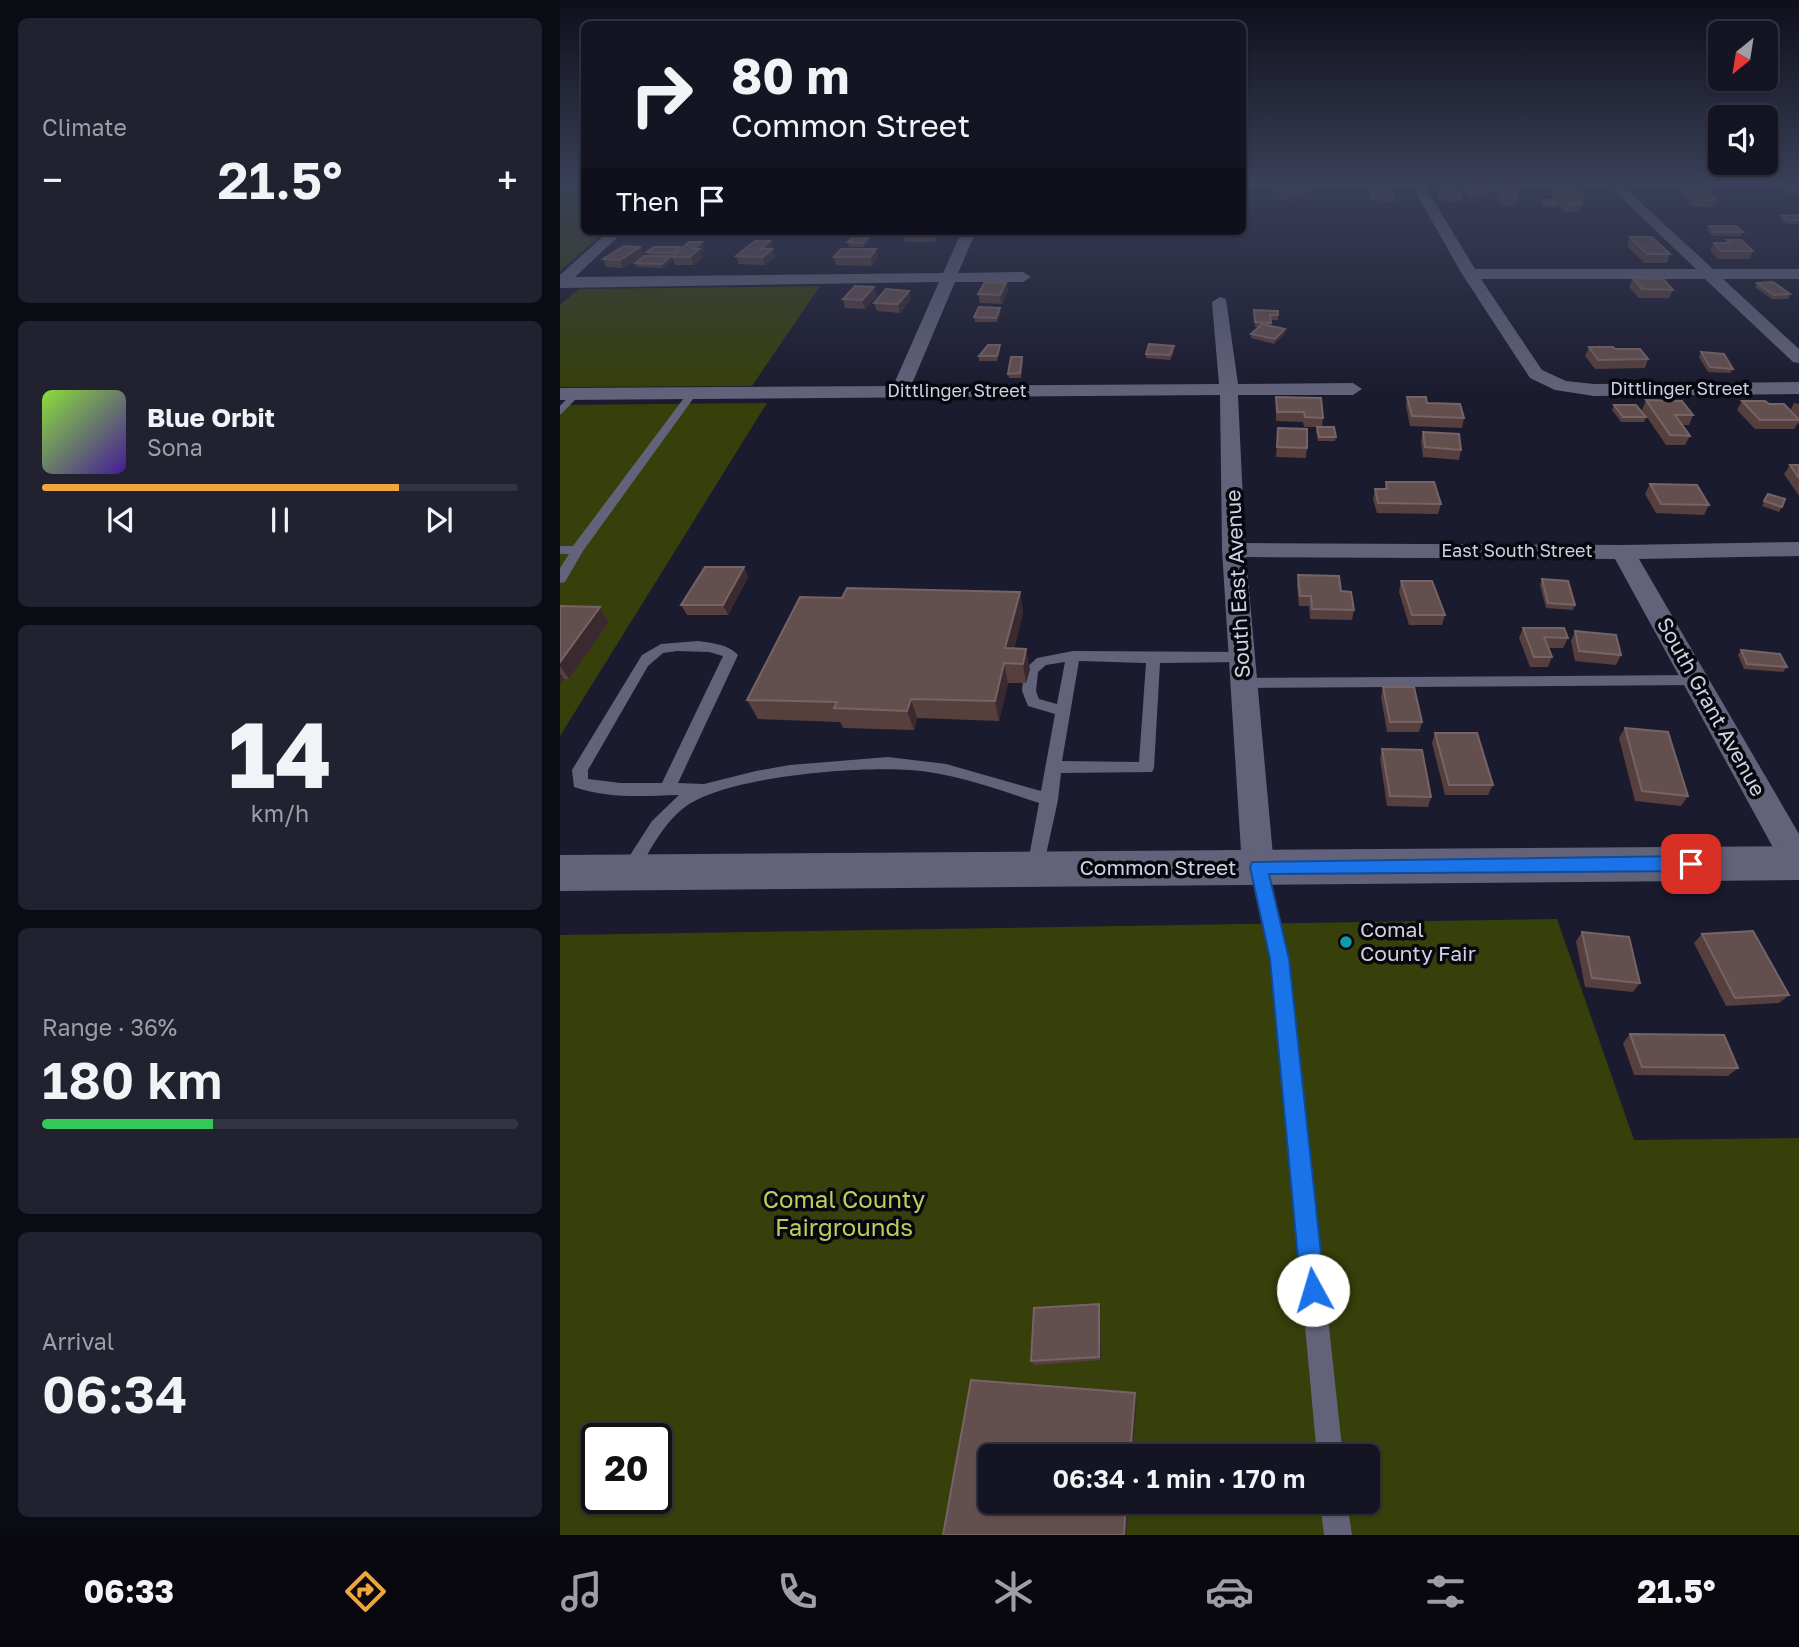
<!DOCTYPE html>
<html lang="en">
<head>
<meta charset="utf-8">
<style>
  body { margin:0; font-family:"Golos Text",sans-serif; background:#212130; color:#f1f3f6; height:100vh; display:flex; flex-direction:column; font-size:26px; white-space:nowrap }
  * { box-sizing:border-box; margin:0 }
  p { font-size:23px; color:#9d9ea6 }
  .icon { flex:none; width:38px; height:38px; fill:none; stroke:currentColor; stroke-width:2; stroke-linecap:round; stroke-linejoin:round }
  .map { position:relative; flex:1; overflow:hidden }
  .panel { display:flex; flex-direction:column; gap:18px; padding:18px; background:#0b0b13; width:560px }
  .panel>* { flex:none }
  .guide { position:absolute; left:21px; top:21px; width:665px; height:214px; border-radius:10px; box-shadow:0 2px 5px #0004,0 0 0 2px #333341; background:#141423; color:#f1f3f6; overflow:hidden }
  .needle { width:46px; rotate:210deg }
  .buttons { position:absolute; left:1148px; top:21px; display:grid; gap:14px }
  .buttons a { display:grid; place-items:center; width:70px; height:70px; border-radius:10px; background:#141423; box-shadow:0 2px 5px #0004,0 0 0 2px #333341; font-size:35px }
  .speed { position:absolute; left:21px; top:1423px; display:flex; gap:14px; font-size:35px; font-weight:700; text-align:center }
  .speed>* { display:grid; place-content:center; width:91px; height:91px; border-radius:50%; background:#141423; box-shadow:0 2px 5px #0004,0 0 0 2px #333341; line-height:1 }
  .speed .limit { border:4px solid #111; border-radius:10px; background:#fff; color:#111 }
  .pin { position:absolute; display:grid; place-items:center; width:60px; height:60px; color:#fff; margin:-30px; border-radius:14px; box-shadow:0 4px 10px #0006 }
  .me { position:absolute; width:77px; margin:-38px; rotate:354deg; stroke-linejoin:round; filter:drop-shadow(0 0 5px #0008) }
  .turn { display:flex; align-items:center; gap:24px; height:147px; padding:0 35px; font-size:32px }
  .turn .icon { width:91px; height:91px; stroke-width:2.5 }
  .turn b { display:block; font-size:49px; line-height:60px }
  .then { display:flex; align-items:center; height:66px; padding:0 35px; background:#0003; gap:14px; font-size:26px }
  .big { font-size:52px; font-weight:600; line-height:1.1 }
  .panel .tile { flex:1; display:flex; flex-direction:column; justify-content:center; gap:10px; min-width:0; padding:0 24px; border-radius:10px; background:#212130 }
  .panel .dial { align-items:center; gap:0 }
  .dial b { font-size:91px; line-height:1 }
  .song { display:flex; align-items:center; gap:21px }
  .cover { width:84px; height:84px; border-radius:10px; background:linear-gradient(135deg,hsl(90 70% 55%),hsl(260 70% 35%)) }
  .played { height:7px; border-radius:4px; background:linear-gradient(90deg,#efa73d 75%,#333341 75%) }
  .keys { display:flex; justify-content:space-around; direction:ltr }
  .heat { display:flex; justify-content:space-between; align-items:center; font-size:38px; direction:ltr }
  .charge { height:10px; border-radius:5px; background:linear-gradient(90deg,#34c759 36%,#333341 0) }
  .trip { position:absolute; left:418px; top:1444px; width:402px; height:70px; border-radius:10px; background:#141423; box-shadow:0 2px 5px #0004,0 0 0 2px #333341; font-weight:600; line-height:70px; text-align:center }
  .tab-bar { display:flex; height:112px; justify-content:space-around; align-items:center; background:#08080e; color:#9d9ea6 }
  .tab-bar .icon { width:49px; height:49px }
  .tab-bar .current { color:#efa73d }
  .tab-bar b { font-size:32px; color:#f1f3f6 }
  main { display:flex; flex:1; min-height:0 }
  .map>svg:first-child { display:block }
  .green { fill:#373f0a; fill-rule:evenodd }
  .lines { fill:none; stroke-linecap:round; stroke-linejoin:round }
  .service { fill:#62627a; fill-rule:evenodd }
  .minor { fill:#62627a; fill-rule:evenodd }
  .secondary { fill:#62627a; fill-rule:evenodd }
  .wall { fill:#573f3d }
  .shaded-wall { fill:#3a2a30 }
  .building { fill:#644f4f; stroke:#756365; stroke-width:2 }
  .route { fill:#1a73e8; stroke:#114b97; stroke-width:2 }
  .culture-dot { fill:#0f9aa8; stroke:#07070f; stroke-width:2.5 }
  .labels { text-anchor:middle; stroke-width:7; stroke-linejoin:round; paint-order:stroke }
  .far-street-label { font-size:18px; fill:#d1d1df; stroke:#07070f }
  .street-label { font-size:21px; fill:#d1d1df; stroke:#07070f }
  .poi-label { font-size:21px; fill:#d1d1df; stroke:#07070f; text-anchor:start }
  .near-park-label { font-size:24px; fill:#bbd057; stroke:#07070f }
</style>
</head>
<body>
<main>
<section class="panel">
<div class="tile"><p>Climate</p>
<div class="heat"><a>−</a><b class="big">21.5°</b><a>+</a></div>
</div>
<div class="tile">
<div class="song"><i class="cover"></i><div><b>Blue Orbit</b><p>Sona</p></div></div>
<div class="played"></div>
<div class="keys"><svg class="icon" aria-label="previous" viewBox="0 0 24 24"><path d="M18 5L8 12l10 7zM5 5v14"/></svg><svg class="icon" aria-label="pause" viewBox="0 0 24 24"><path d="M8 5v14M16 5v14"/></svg><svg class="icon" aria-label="next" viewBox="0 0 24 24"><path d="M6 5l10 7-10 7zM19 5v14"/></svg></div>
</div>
<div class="tile dial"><b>14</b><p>km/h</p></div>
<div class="tile"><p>Range · 36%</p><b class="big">180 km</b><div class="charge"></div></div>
<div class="tile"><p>Arrival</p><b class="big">06:34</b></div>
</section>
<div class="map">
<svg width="1239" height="1535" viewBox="0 0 1239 1535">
  <rect width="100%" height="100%" fill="#1b1b2f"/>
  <g class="green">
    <path d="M0 180H24V231H46L0 271Z"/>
    <path d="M260 286 192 386 0 387V305L19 289Z"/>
    <path d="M207 403 0 736V405Z"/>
    <path d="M997 919 1074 1140 1239 1138V1535H0V935ZM37 1438H96V1498H37ZM430 1456H808V1502H430Z"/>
  </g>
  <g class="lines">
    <g class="service">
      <rect x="0" y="184" width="24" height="4"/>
      <path d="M130 390 138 392 23 551 5 582 0 583V568L9 554H0V546H13Z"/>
      <path d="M13 392 21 394 0 415V406Z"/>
      <path d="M138 641C152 643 168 644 178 655L118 783 144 784 196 771 230 765 328 757 386 764 481 791 495 714 468 706 462 691 464 670 477 658 513 651 682 652 689 657 682 662 600 663 594 768 592 772 501 773 498 800 482 873 476 875 470 873 467 868 479 803C437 789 394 773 350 770 297 766 168 776 125 807 102 824 89 853 75 876L69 878 63 876 60 871 63 866 92 821 119 795C83 796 49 799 14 787L12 770 82 655 101 644ZM117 651 149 652 163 656 102 783H61L28 779V770L88 666 103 653ZM519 661 586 663 579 762 502 761ZM505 662 497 704 479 699 476 691 478 672 486 665Z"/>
      <path d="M1136 675 1143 680 1136 685 684 688 677 683 684 678Z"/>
      <path d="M698 860 704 862 707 867 729 959 783 1456H757L711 959 689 867 692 862Z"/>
      <path d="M760 1502H787L792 1535H764Z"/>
    </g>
    <g class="minor">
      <path d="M1043 180H1239V187H1064L1153 269H1239V279H1163L1239 349V363L1233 362 1145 279H921L982 370 1006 381 1034 384 1239 382V394L1034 396 995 390 970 378 902 274 853 188 682 189V181ZM1050 187 1136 269H915L866 188Z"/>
      <path d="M49 231H64L15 277 383 273 402 231H416L398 273 463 272 471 277 463 282H395L351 386 659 384 652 302 660 297 666 299 678 384 793 383 802 389 793 395H678L685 543 1063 545 1239 542V556L1079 559 1239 834V876L1227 873 1055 559 686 557 714 867 710 877 698 881 686 877 682 867 662 550 660 395 0 400V388L333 386 379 282 0 288V275Z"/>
    </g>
    <path class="secondary" d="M1239 846V880L0 891V855Z"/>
  </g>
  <g class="wall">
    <path d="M905 183 931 199 910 202 903 191Z"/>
    <path d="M935 185 960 192 955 206H942L934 192Z"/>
    <path d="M711 187 751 199 731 201 711 199Z"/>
    <path d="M992 187 1011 191 1024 197 1019 212H1004L996 201 997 204 995 208 983 207 982 204 983 200H995L990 194Z"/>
    <path d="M1123 187 1156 200 1153 207H1132L1120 194Z"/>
    <path d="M1226 187 1239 188V195H1228L1224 191Z"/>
    <path d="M878 189 901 198 900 202 880 201 877 193Z"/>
    <path d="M810 190 834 199V203L810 200Z"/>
    <path d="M1239 215V224H1226L1220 220 1222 216Z"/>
    <path d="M1149 226 1183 232 1181 236H1153L1147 230Z"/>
    <path d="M110 231 102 237 83 236 82 232Z"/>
    <path d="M322 231H338L336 235H323Z"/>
    <path d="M345 231H379V232L375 242H345L344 234Z"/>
    <path d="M1070 237 1110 254 1107 263H1084L1067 246Z"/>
    <path d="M310 240 304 247H289L288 242Z"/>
    <path d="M1167 240 1193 251 1189 259H1158L1150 251 1154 243H1166Z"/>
    <path d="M210 241 215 257 205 265 179 264 176 256Z"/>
    <path d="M80 247 84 255 63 268 46 267 43 259Z"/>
    <path d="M121 249 145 250 141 254 142 257 134 265H115L112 257H110L112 260 103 268 77 267 75 263 88 256 87 252Z"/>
    <path d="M274 257H318L312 266 276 265Z"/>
    <path d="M1073 278 1113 290 1109 298H1079L1069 287Z"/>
    <path d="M446 283 448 291 442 304 420 303 418 294Z"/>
    <path d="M1197 283 1230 294 1228 299H1212L1195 287Z"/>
    <path d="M349 291 351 299 340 313 317 311 314 303Z"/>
    <path d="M317 296 305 309 285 308 283 299Z"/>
    <path d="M694 310 718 315V320H710L711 326 725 329V334L714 344 691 338V334L698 327H695Z"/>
    <path d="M441 312 437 322H415L414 317Z"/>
    <path d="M1029 347 1088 359 1085 368 1035 369 1025 356Z"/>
    <path d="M440 350 437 361H419V356Z"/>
    <path d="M614 351 610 360 586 358V354Z"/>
    <path d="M1141 352 1173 369 1170 373 1148 372 1139 357Z"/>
    <path d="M462 357 463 361 461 378H449L448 374Z"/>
    <path d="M716 397 763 418 762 427 776 437 775 441H758L756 432 757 427H744L743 422 716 421Z"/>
    <path d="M847 397 867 403 904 418 902 428 850 426 846 406Z"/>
    <path d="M1086 400 1133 415 1129 425H1122L1130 436 1125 445H1106L1082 410Z"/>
    <path d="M1182 401 1209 404 1230 411 1234 403 1239 404V424L1238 423 1234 429H1195L1177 410Z"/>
    <path d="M1054 405 1086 417 1084 422H1061L1052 410Z"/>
    <path d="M718 428 747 448 746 458 716 457Z"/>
    <path d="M863 432 901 450 899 460 863 457 861 441Z"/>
    <path d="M1230 465H1239V496L1224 474Z"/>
    <path d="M826 482 881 504 878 514 817 513 813 499 815 489H825Z"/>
    <path d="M1090 484 1149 505 1144 515 1096 513 1085 494Z"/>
    <path d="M1208 494 1222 507 1219 512 1202 506Z"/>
    <path d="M184 567 188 577 168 615H127L121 605Z"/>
    <path d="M738 575 781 591 794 610 792 620 750 619 749 606H739L737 585Z"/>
    <path d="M982 579 1015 605 1013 610 986 608 980 585Z"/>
    <path d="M841 581 885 615 882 625H849L839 592Z"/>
    <path d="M460 592 463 612 454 649 470 669 466 683H448L439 721 357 718 354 730 283 728 280 722 198 719 187 700 282 598Z"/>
    <path d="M0 606 40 607 49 622 9 679H4L0 685Z"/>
    <path d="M963 628 1008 638 1003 648H988L992 657 988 667H970L959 638Z"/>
    <path d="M1015 631 1061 655 1056 665 1015 661 1011 641Z"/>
    <path d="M1181 650 1227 667 1223 672 1184 669 1178 655Z"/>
    <path d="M823 687 862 722 859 732H827L821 697Z"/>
    <path d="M1065 728 1128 796 1121 806 1075 801 1059 738Z"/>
    <path d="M875 733 933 785 928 795H885L872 743Z"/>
    <path d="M822 749 871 797 868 807 827 806 820 759Z"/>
    <path d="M1022 932 1080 983 1073 992 1025 987 1016 941Z"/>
    <path d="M1142 934 1229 995 1219 1003 1166 1006 1134 943Z"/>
    <path d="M1070 1034 1178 1068 1168 1076 1074 1075 1063 1043Z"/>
    <path d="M540 1308 541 1360 474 1365 471 1361Z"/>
  </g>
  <g class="shaded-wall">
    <path d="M752 191 751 199 731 201V193Z"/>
    <path d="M933 191 931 199 910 202 912 194Z"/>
    <path d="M103 231H110L102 237 101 233Z"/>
    <path d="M375 231 379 232 375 242 374 234Z"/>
    <path d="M309 236 310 240 304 247 303 243Z"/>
    <path d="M210 241 215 257 205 265 201 249Z"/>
    <path d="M142 242 145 250 141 254 142 257 134 265 130 257 134 249Z"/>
    <path d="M80 247 84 255 63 268 60 260Z"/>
    <path d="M316 249 318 257 312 266 310 257Z"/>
    <path d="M110 256 112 260 103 268 102 264Z"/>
    <path d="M446 283 448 291 442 304 440 295Z"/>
    <path d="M314 287 317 296 305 309 302 300Z"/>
    <path d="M349 291 351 299 340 313 338 304Z"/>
    <path d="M440 308 441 312 437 322 436 318Z"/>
    <path d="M725 329V334L714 344 715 339Z"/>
    <path d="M440 345V350L437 361V356Z"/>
    <path d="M184 567 188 577 168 615 163 605Z"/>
    <path d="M460 592 463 612 450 663 445 648Z"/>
    <path d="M40 607 49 622 9 679 0 666V662Z"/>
    <path d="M466 649 470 669 466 683 463 664Z"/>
    <path d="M444 663 448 683 439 721 435 701Z"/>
    <path d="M0 673 4 679 0 685Z"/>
    <path d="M351 699 357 718 354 730 347 711Z"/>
    <path d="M539 1304 540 1308 541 1360 539 1357Z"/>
    <path d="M575 1393 577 1399 572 1456H570Z"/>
    <path d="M566 1502H569L566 1535H564Z"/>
  </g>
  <g class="building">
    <path d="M905 183 929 185 933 191 912 194Z"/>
    <path d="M935 185H955L960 192H953L957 198H944Z"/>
    <path d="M711 187H752V191L731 193 712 191Z"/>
    <path d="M992 187H1007L1011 191H1019L1024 197H1016L1022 204H1006Z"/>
    <path d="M1123 187 1147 189 1156 200 1135 199Z"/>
    <path d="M1226 187 1239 188V191H1230Z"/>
    <path d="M878 189H897L901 198 881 197Z"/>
    <path d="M810 190 832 191 834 199 811 197Z"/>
    <path d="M983 200H995L997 204 984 203Z"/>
    <path d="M1239 215V220H1228L1222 216Z"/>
    <path d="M1149 226H1176L1183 232H1155Z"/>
    <path d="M83 231H103L101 233 82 232Z"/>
    <path d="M345 231H375L374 234H344Z"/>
    <path d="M294 236H309L303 243 288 242Z"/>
    <path d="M1070 237H1092L1110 254H1087Z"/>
    <path d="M1167 240H1181L1193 251H1161L1154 243H1171Z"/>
    <path d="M195 241H210L201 249H212L203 257 176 256Z"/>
    <path d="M129 242H142L134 249H139L130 257H112Z"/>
    <path d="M64 246 80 247 60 260 43 259Z"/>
    <path d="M93 247H120L113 253 87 252Z"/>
    <path d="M281 249H316L310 257H274Z"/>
    <path d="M84 256H110L102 264 75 263Z"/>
    <path d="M1073 278 1103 279 1113 290 1082 289Z"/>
    <path d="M425 282 446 283 440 295 418 294Z"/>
    <path d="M1213 282 1230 294 1214 295 1197 283Z"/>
    <path d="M295 286 314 287 302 300 283 299Z"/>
    <path d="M326 289 349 291 338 304 314 303Z"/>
    <path d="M419 307 440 308 436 318 414 317Z"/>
    <path d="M694 310 718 311V315H710L711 323 695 322Z"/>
    <path d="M702 324 725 329 715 339 691 334Z"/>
    <path d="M589 344 614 346 610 355 586 354Z"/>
    <path d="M428 345H440L437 356H419Z"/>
    <path d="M1029 347H1053L1055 349H1080L1088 359 1038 360Z"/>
    <path d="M1141 352 1164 354 1173 369 1150 367Z"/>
    <path d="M451 357H462L460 373 448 374Z"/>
    <path d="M716 397 761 398 763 418 745 417 744 412H717Z"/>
    <path d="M847 397H866L867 403 900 404 904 418 852 416Z"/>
    <path d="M1086 400 1122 401 1133 415H1115L1130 436 1110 435Z"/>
    <path d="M1182 401H1205L1209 404H1224L1239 420H1200Z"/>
    <path d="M1054 405H1076L1086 417H1063Z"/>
    <path d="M757 427H774L776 437H759Z"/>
    <path d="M718 428 747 429V448L717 447Z"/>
    <path d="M863 432 899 434 901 450 865 447Z"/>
    <path d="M1230 465H1239V478Z"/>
    <path d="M826 482H874L881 504 818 503 815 489H827Z"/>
    <path d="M1090 484 1137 485 1149 505 1101 504Z"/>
    <path d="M1208 494 1225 499 1222 507 1204 501Z"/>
    <path d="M145 567H184L163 605H121Z"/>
    <path d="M738 575 779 576 781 591 791 592 794 610 752 609 751 596H740Z"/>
    <path d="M982 579 1008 581 1015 605 988 603Z"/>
    <path d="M841 581H872L885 615H852Z"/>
    <path d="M287 588 460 592 445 648 466 649 463 664 444 663 435 701 351 699 347 711 274 708 277 702 187 700 240 597 282 598Z"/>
    <path d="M0 606 40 607 0 662Z"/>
    <path d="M963 628H1004L1008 638 984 637 992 657H974Z"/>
    <path d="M1015 631 1056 635 1061 655 1019 651Z"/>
    <path d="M1181 650 1220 654 1227 667 1187 664Z"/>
    <path d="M823 687H854L862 722H830Z"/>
    <path d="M1065 728 1108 732 1128 796 1082 791Z"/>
    <path d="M875 733H917L933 785H889Z"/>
    <path d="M822 749 862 750 871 797 830 796Z"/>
    <path d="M1193 931 1229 995 1175 998 1142 934Z"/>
    <path d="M1022 932 1069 937 1080 983 1032 978Z"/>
    <path d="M1070 1034 1164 1035 1178 1068 1082 1067Z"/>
    <path d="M539 1304V1357L471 1361 474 1308Z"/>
    <path d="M411 1380 575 1393 570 1456H430V1502H566L564 1535H383Z"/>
  </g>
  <linearGradient id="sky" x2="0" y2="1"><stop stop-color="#0f0f1a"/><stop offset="0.46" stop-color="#393f58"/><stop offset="1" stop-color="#393f58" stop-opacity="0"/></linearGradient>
  <rect width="1239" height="394" fill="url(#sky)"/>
  <path class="route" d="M1131 856 1140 864 1131 871 709 874 729 959 765 1290 762 1299 753 1302 744 1299 741 1290 710 959 690 867 692 862Z"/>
  <circle class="culture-dot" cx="786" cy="942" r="7"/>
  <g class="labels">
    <g class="far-street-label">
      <text x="1120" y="395">Dittlinger Street</text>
      <text x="397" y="397">Dittlinger Street</text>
      <text x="957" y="557">East South Street</text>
    </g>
    <g class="street-label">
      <text transform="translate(678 584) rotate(-93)" y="7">South East Avenue</text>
      <text transform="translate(1151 707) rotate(61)" y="7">South Grant Avenue</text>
      <text x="598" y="875">Common Street</text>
    </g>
    <g class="poi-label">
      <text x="800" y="937">Comal<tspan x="800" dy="24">County Fair</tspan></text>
    </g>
    <g class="near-park-label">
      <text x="284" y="1208">Comal County<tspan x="284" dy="28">Fairgrounds</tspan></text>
    </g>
  </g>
</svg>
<div class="buttons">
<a><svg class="needle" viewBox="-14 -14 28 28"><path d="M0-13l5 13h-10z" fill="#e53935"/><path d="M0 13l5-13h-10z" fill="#9d9ea6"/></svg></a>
<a><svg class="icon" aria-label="sound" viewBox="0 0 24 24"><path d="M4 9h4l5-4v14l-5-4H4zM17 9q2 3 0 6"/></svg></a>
</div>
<div class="speed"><div class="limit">20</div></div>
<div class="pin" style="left:1131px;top:864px;background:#d93025"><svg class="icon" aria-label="arrive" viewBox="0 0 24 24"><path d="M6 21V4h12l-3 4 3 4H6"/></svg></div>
<svg class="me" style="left:753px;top:1290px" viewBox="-20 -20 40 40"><circle r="19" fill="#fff"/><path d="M0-13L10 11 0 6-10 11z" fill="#1a73e8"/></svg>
<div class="trip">06:34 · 1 min · 170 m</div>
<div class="guide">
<div class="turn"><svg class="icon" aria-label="right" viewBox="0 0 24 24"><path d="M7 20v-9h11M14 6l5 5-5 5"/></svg><div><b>80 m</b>Common Street</div></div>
<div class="then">Then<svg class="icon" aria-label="arrive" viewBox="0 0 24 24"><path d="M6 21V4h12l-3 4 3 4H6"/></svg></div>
</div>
</div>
</main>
<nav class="tab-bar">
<b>06:33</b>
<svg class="icon current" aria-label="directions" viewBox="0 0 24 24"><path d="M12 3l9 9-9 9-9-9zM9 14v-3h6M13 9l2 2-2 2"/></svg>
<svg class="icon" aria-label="music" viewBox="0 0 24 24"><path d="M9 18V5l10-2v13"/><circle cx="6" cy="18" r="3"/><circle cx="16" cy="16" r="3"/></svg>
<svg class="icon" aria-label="phone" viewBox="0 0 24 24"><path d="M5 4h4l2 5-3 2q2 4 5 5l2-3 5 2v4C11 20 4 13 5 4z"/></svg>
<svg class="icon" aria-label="climate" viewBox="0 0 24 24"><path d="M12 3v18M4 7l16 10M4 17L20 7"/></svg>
<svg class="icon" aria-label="car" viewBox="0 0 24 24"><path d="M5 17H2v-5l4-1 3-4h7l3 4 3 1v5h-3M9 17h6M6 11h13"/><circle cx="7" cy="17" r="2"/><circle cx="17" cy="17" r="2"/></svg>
<svg class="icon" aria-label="filters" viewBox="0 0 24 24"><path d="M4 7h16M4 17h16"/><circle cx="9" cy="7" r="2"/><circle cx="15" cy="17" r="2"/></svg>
<b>21.5°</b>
</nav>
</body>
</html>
